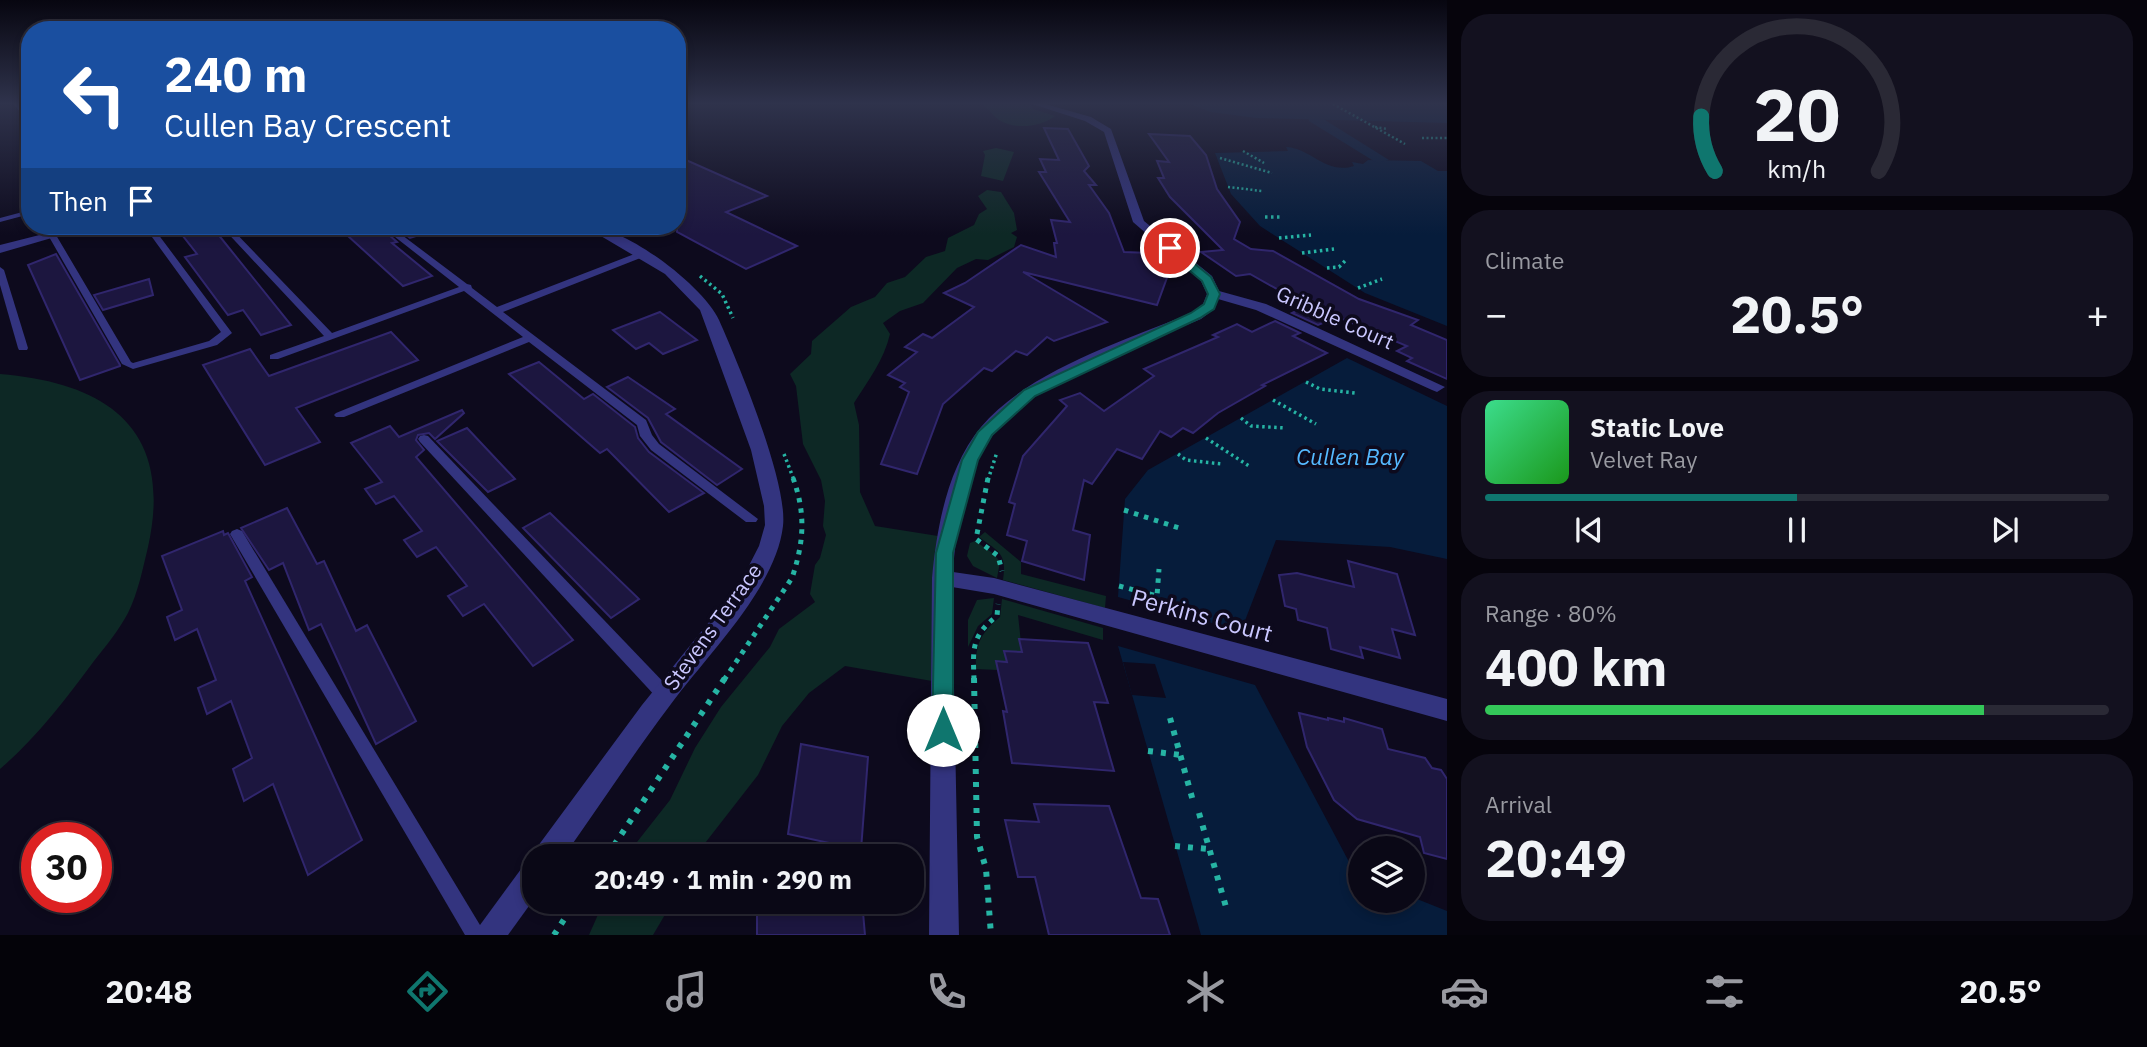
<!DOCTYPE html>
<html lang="en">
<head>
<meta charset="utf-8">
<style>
  body { margin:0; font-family:"IBM Plex Sans",sans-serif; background:#13111f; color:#f1f3f6; height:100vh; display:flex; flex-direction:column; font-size:26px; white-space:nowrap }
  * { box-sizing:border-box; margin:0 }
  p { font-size:23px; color:#999aa1 }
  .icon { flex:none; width:38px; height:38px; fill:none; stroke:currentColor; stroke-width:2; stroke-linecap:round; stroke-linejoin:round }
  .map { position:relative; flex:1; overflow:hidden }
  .drawer { display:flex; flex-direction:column; gap:14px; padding:14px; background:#06040c; width:700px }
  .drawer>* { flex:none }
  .top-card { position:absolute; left:21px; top:21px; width:665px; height:214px; border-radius:28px; box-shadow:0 4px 10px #0003,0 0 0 2px #2a2935; background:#1a4fa0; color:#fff; overflow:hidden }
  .fabs { position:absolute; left:1348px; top:836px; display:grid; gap:14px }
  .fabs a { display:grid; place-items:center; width:77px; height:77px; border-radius:50%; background:#0a0816; box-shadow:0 4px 10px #0003,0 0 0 2px #2a2935; font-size:35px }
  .speed { position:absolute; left:21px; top:822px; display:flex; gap:14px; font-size:35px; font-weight:700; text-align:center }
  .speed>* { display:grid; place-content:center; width:91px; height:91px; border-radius:50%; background:#0a0816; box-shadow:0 4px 10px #0003,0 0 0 2px #2a2935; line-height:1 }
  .speed .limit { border:10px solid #d22; background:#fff; color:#111 }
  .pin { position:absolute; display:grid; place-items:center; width:60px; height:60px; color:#fff; margin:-30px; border:4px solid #fff; border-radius:50%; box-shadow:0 2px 7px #0007 }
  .me { position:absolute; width:77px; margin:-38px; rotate:0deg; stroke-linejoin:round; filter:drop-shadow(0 0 5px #0008) }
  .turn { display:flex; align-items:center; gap:24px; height:147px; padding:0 28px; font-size:32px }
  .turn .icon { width:91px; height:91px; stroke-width:2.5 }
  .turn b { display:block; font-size:49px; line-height:60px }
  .then { display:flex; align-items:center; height:66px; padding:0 28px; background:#0003; gap:14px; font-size:26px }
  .big { font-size:52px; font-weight:700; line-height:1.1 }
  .drawer .tile { flex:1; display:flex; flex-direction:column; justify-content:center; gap:10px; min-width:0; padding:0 24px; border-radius:28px; background:#13111f }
  .drawer .dial { align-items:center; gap:0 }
  .dial svg { height:182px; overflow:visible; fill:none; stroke:#2a2935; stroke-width:7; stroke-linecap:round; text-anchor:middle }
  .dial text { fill:#f1f3f6; stroke:none }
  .song { display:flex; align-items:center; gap:21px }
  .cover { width:84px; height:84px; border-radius:10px; background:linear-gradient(135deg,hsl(150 70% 55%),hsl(120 70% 35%)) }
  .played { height:7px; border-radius:4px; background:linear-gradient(90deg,#0f766e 50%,#2a2935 50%) }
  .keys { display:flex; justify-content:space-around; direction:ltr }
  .heat { display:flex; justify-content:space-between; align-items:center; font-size:38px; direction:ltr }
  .charge { height:10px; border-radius:5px; background:linear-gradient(90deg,#34c759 80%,#2a2935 0) }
  .trip { position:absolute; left:522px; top:844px; width:402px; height:70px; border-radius:28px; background:#0a0816; box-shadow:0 4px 10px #0003,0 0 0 2px #2a2935; font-weight:700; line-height:70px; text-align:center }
  .tab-bar { display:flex; height:112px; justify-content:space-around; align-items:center; background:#040309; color:#999aa1 }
  .tab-bar .icon { width:49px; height:49px }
  .tab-bar .active { color:#0f766e }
  .tab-bar b { font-size:32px; color:#f1f3f6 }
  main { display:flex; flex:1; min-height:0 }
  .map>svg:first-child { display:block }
  .green { fill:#0d2825 }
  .water { fill:#061c3b }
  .pier { fill:#0d0a1d }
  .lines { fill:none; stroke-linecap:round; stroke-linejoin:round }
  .canal { fill:#061c3b; fill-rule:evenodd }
  .building { fill:#1c163f; stroke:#30266d; stroke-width:2 }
  .path-far3 { stroke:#26b4a4; stroke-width:2.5; stroke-dasharray:2 2.5; stroke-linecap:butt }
  .path-far2 { stroke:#26b4a4; stroke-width:3.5; stroke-dasharray:2.5 3.5; stroke-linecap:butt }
  .path-far1 { stroke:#26b4a4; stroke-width:5; stroke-dasharray:4.5 6; stroke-linecap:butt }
  .path { stroke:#26b4a4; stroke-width:6; stroke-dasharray:5 8; stroke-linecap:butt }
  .lane { fill:#33347f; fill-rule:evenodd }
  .street { fill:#33347f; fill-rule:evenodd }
  .route { fill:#0f766e; stroke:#0a4d48; stroke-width:2 }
  .labels { text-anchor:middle; stroke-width:7; stroke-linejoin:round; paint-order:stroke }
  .street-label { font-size:21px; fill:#cac7ff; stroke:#0d0a1d }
  .water-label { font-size:23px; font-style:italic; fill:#55b9ff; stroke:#0d0a1d }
  .near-street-label { font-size:24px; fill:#cac7ff; stroke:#0d0a1d }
</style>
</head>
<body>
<main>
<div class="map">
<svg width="1447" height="935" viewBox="0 0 1447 935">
  <rect width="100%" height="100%" fill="#0d0a1d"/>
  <g class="green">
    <path d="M982 104H1030L1033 109 1055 116C1041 127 1015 130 999 120 993 116 988 108 982 104Z"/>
    <path d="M996 148 1014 152 1003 181 981 176 985 155 983 151Z"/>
    <path d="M987 190 1001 192 1014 213 1017 230 1011 233 1017 237 1014 247 988 260 976 259 957 268 923 303 900 311 883 323 890 334C884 360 868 381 854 403L859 425 860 492 875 526 938 536 932 681 845 666 809 693 782 726 758 775 695 856H626L670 800 695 748 721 707 770 647 779 629 815 602 810 594 815 565 820 558 826 535 823 526 825 501 821 480 803 444 796 386 790 374 811 354 812 341 851 307 875 297 887 283 905 277 926 257 945 251 948 238 974 225 979 214 987 209 978 196Z"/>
    <path d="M0 374C109 383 174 430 148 547 143 568 138 593 128 613 119 630 106 646 94 661 66 699 36 738 0 769Z"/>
    <path d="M985 532 1021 562V574L1106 596 1105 608 1003 580C1007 553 999 552 979 537Z"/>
    <path d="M975 541 994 554 1000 562 997 578 973 566 967 556 970 543Z"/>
    <path d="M994 598 992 614 978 626 968 647V620L977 600Z"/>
    <path d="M1002 599 1103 628V640L1018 615 1022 652 1005 651 1007 662 996 661 998 670 976 669C975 644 981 633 1000 617Z"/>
    <path d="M604 901H673L653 935H589Z"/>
  </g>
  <g class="water">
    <path d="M1191 104H1447V123L1256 118 1211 112Z"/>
    <path d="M1286 147C1311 148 1326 175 1354 166L1352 162 1363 164 1368 160 1421 161 1438 171H1447V326L1365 293 1260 226 1231 194 1215 153 1288 151Z"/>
    <path d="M1347 358 1447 406V559L1390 547 1276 540 1241 631 1118 597 1125 499 1148 470Z"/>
    <path d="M1118 646 1255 685 1356 875 1360 876V901H1412V897L1447 911V935H1201Z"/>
  </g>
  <path class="pier" d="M1123 662 1155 664 1166 698 1132 695Z"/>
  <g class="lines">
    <path class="canal" d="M1309 115H1317L1389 160 1377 163 1309 121Z"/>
  </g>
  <g class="building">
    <path d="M1044 128 1068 129 1089 166 1084 171 1096 185H1089L1109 213 1124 252 1150 253 1168 275 1157 305 1023 272 1107 322 1054 341 1047 337 1027 355 1016 351 992 371 984 368 943 404 917 474 881 464 909 392 900 387 905 383 888 375 917 352 905 347 923 334 932 338 974 307 944 293 965 283 1021 245 1056 257 1054 243H1057L1051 220 1070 222 1039 172H1046L1040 159 1059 160Z"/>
    <path d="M1149 134 1190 136 1206 155 1217 189 1240 222 1234 239 1251 249 1273 251 1359 299 1418 320 1411 325 1447 340V379L1407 361 1412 358 1397 351 1407 346 1338 317 1318 325 1292 313 1307 306 1250 274 1236 276 1201 252 1223 250 1170 197 1158 178H1164L1157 161 1169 162Z"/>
    <path d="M677 156 767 196 726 212 797 246 746 269 677 232Z"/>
    <path d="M337 226H379L397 242 392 243 432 276 403 286Z"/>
    <path d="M394 226H434L435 230 410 238Z"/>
    <path d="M213 228 291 325 261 335 243 310 228 315 185 257 197 254 183 236Z"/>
    <path d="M56 254 120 365V366L80 380 28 265Z"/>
    <path d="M149 279 153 295 103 310 94 295Z"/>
    <path d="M660 312 697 340 663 354 649 343 636 349 613 330Z"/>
    <path d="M1275 321 1300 333 1293 336 1327 353 1262 385 1265 386 1218 413 1193 433 1183 428 1171 437 1160 431 1142 459 1117 449 1092 484 1084 480 1073 530 1090 535 1084 580 1022 561 1027 541 1007 535 1015 504 1009 502 1023 456 1067 406 1060 400 1080 393 1104 411 1154 376 1144 369 1218 337 1213 335 1237 324 1252 332Z"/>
    <path d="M391 332 418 360 296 408 320 442 265 465 203 365 250 349 269 376Z"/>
    <path d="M539 362 584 399 593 394 635 427 638 438 649 452 704 493 669 512 607 449 600 453 509 374Z"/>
    <path d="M628 377 675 409 666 414 742 469 717 485 661 442 648 418 607 387Z"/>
    <path d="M462 410 464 413 435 439 429 433 418 435 416 440 424 450 416 457 573 640 533 666 484 604 463 616 448 596 467 586 436 547 417 557 404 540 422 531 394 496 376 504 365 489 382 482 351 443 390 426 399 437Z"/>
    <path d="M467 428 515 479 488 492 437 441Z"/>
    <path d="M287 508 317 564 324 561 356 631 367 625 416 721 376 744 321 624 309 630 283 563 269 570 241 528Z"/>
    <path d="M550 513 639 599 611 618 523 528Z"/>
    <path d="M223 531 224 535 228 533 252 577 245 581 362 840 308 875 273 784 244 801 233 769 252 758 231 701 207 714 198 688 216 680 197 629 175 640 167 617 182 610 162 556Z"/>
    <path d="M1348 561 1397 574 1415 635 1392 629 1400 658 1360 647 1363 658 1331 649 1327 628 1298 620 1296 609 1285 606 1279 575 1297 573 1354 587Z"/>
    <path d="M1019 639 1088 643 1108 703 1094 702 1114 771 1012 763 1003 711 1007 712 996 661 1007 662 1004 651 1022 652Z"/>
    <path d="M1299 713 1328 720V718L1344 722V718L1382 729 1388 749 1425 758 1432 768 1441 770 1447 779V859L1424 853 1420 837 1357 819 1334 800 1307 747Z"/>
    <path d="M801 744 868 757 861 850 788 834Z"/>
    <path d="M1034 804 1109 806 1141 898 1158 899 1170 935H1049L1035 877H1018L1005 820 1039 822Z"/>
    <path d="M757 901H862L865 935H757Z"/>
  </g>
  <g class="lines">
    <g class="path-far3">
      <path d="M1333 104 1405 144"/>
      <path d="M1375 127 1388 129"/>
      <path d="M1422 138H1447"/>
      <path d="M1243 151 1264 163"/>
      <path d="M1220 158 1272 173"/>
      <path d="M1228 187 1262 191"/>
    </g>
    <g class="path-far2">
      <path d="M1265 217H1283"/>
      <path d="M99 235 135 226"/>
      <path d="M1279 238 1311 235"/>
      <path d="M1302 253 1334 249"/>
      <path d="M1327 268 1339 267 1347 259"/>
      <path d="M700 276 722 294 733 318"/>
      <path d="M1358 288 1382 279"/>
      <path d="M1306 382 1320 389 1355 393"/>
      <path d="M1273 400 1316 424"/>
      <path d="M1241 418 1251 426 1286 428"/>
      <path d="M1206 438 1249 466"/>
      <path d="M784 454 794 480"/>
      <path d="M1178 454 1186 460 1222 464"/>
      <path d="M988 480 997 452"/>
    </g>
    <g class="path-far1">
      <path d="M988 478 976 539 998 556 1002 571"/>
      <path d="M1124 510 1182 529"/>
      <path d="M1119 586 1157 596 1159 569"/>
      <path d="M724 680 792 578C804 542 806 514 793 478"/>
      <path d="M974 680C973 649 971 636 997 616L998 604"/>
    </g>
    <g class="path">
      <path d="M974 678 977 837 986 869 991 935"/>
      <path d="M1170 718 1193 801"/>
      <path d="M1148 751 1181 755"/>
      <path d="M1199 813 1226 907"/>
      <path d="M1175 846 1208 849"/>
      <path d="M607 856 725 678"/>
      <path d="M554 935 576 901"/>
    </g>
    <g class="lane">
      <path d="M30 210V214L0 222V218Z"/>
      <path d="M144 226H152L232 333 217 345 133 369 122 364 48 235 52 233 56 235 131 362 133 363 209 341 221 332Z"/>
      <path d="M221 226H229L332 333 459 287 381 226H390L467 284 471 285 472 288 497 307 637 253H643V257L503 312 646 420 652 435 659 444 758 519 756 522H746L651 450 640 436 637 425 529 342 344 417H336L334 415 336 413 523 337 464 291 278 359H270V355L324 336Z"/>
      <path d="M528 226H577C563 233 542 233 528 226Z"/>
      <path d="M0 267 4 270 28 348 27 350H19L18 348 0 285Z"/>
      <path d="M424 435 428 436 670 689 672 694 670 699 664 701 658 699 420 442 418 439 420 436Z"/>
      <path d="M237 529 242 531 486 935H465L230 534 232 531Z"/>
    </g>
    <g class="street">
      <path d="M14 104H22L30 115V125Z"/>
      <path d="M1032 104H1045L1091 117 1111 129 1144 221 1212 276 1219 291 1266 304 1445 387 1437 392 1432 390 1256 310 1218 299 1214 309 1201 319C1135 347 1039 377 993 435 964 471 956 527 953 572L994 578 1447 699V721L994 594 952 587 959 935H929L932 578C937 527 947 468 981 427 1029 370 1124 341 1191 313L1203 304 1207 294 1201 281 1133 222 1104 132 1085 121Z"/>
      <path d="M75 226H93L0 253V245Z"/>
      <path d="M584 226C622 224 703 285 719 320 738 363 788 482 783 526 776 588 707 655 671 704 634 753 600 805 564 856H535L538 846 642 705 739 585 759 546 765 525 764 506 751 450 700 310 665 274Z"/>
      <path d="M534 861V899L508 935H475L480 925 524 865Z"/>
    </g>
  </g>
  <linearGradient id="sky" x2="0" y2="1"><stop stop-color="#070610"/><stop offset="0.44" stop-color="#2f334c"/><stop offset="1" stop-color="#2f334c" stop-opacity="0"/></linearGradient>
  <rect width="1447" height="235" fill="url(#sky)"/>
  <path class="route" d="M1166 246H1173L1211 277 1220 294 1214 309 1200 318 1035 396 992 435 978 460 953 553V730L950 737 943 740 935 737 932 730 936 553 962 460 978 432 1024 390 1191 313 1204 304 1208 294 1202 281 1166 251Z"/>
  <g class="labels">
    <g class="street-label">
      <text transform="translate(1335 318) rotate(24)" y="7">Gribble Court</text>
      <text transform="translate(713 627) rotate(-54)" y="7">Stevens Terrace</text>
    </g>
    <g class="water-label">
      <text x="1350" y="465">Cullen Bay</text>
    </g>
    <g class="near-street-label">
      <text transform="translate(1202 616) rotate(15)" y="8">Perkins Court</text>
    </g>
  </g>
</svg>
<div class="fabs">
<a><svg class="icon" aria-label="layers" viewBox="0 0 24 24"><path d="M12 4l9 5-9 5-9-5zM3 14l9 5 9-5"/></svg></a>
</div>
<div class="speed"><div class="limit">30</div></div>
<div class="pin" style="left:1170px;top:248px;background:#d93025"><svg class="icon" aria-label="arrive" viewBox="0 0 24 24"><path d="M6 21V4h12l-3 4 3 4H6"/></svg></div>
<svg class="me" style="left:943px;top:730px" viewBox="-20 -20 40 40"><circle r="19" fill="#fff"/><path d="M0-13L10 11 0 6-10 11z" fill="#0f766e"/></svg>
<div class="trip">20:49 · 1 min · 290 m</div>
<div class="top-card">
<div class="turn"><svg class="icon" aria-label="left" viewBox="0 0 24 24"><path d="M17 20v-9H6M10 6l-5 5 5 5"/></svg><div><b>240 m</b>Cullen Bay Crescent</div></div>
<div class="then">Then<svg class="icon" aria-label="arrive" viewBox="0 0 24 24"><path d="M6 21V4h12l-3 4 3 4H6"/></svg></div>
</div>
</div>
<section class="drawer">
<div class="tile dial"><svg viewBox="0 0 100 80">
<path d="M14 69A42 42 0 1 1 86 69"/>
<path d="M14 69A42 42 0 0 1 8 45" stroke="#0f766e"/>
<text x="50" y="56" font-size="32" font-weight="700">20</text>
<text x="50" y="72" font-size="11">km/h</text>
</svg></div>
<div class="tile"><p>Climate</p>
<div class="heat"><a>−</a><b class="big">20.5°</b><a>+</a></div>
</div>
<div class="tile">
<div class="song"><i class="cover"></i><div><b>Static Love</b><p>Velvet Ray</p></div></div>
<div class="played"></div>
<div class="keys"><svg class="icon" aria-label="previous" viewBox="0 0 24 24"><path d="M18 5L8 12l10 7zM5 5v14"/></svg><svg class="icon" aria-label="pause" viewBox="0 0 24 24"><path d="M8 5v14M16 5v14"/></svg><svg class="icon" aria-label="next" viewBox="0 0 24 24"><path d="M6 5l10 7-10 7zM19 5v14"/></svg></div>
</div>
<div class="tile"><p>Range · 80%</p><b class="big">400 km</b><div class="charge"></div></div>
<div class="tile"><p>Arrival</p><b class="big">20:49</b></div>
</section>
</main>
<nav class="tab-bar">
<b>20:48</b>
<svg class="icon active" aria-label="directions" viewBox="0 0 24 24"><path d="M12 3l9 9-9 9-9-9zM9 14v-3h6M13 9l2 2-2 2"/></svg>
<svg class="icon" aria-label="music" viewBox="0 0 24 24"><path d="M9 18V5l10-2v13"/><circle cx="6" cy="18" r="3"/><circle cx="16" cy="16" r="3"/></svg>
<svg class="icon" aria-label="phone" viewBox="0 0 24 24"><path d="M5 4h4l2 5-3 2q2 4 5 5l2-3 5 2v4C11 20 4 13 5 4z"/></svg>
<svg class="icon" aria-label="climate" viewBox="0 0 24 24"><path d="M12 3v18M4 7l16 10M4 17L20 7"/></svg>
<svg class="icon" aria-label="car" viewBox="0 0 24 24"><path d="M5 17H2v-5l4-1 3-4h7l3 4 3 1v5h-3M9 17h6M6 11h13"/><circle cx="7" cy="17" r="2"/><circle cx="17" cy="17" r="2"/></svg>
<svg class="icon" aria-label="filters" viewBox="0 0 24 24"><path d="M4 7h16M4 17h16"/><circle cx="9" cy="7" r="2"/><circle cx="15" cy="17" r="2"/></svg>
<b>20.5°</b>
</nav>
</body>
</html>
